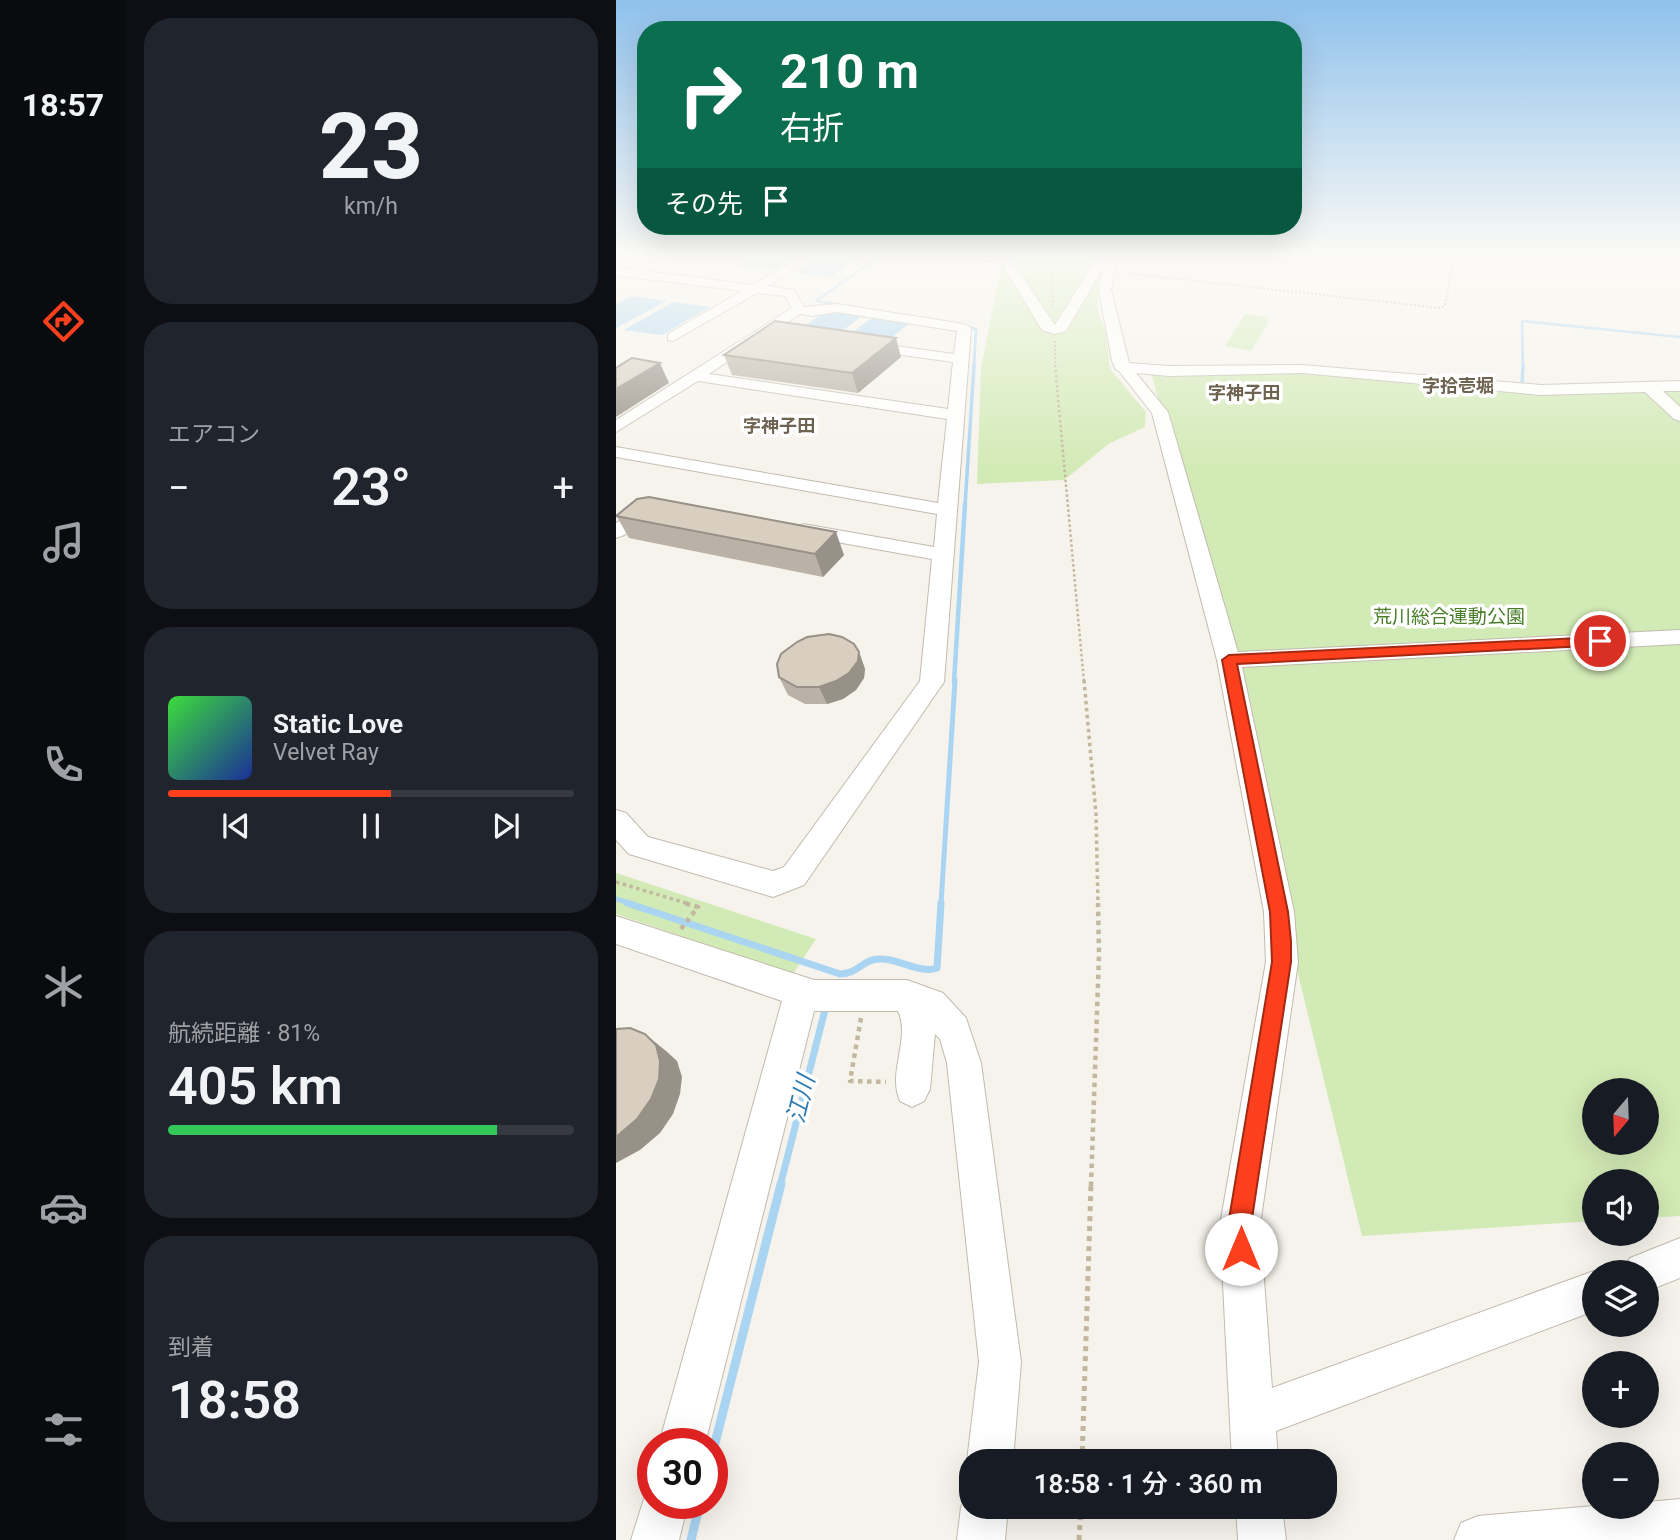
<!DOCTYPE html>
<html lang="ja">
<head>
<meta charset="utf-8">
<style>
  body { margin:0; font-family:Roboto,"Noto Sans JP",sans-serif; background:#20242c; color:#f1f3f6; height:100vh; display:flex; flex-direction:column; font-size:26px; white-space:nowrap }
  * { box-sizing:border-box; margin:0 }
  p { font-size:23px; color:#9ea1a6 }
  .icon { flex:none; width:38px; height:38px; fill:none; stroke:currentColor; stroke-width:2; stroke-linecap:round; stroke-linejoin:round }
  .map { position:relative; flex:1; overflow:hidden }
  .side { display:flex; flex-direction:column; gap:18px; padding:18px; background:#0d0f14; width:490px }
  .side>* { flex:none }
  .top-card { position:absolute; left:21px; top:21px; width:665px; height:214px; border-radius:28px; box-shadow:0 7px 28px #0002; background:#0b6e4f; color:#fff; overflow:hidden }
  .needle { width:46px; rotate:199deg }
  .buttons { position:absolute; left:966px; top:1078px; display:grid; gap:14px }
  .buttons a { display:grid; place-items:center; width:77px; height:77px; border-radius:50%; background:#171b24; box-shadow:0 7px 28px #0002; font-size:35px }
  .speed { position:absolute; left:21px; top:1428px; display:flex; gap:14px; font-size:35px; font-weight:700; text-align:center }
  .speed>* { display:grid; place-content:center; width:91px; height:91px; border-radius:50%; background:#171b24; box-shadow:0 7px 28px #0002; line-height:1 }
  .speed .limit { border:10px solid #d22; background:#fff; color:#111 }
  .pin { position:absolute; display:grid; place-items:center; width:60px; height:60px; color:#fff; margin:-30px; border:4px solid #fff; border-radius:50%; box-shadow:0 2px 7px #0007 }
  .me { position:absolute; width:77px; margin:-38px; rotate:0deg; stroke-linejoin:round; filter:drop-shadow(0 0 5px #0008) }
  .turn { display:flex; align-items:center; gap:24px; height:147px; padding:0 28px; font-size:32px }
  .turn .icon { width:91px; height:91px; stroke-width:2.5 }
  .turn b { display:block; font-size:49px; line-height:60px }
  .then { display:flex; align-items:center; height:66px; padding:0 28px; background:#0003; gap:14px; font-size:26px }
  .big { font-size:52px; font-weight:600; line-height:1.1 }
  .side .card { flex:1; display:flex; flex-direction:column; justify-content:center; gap:10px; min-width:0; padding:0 24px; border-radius:28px; background:#20242c }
  .side .dial { align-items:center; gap:0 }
  .dial b { font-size:91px; line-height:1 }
  .song { display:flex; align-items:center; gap:21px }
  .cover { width:84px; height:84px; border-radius:10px; background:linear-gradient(135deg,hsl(120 70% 55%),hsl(230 70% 35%)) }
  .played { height:7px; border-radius:4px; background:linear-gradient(90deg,#fc3f1d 55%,#363941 55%) }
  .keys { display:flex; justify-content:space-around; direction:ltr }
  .heat { display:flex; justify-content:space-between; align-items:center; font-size:38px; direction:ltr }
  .charge { height:10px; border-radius:5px; background:linear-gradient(90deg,#34c759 81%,#363941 0) }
  .trip { position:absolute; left:343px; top:1449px; width:378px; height:70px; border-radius:28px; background:#171b24; box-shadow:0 7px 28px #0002; font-weight:600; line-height:70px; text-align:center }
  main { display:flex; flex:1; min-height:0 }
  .menu { display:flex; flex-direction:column; width:126px; justify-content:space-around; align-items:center; background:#090b0e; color:#9ea1a6 }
  .menu .icon { width:49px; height:49px }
  .menu .selected { color:#fc3f1d }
  .menu b { font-size:32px; color:#f1f3f6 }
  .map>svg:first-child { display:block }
  .green { fill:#d2eab5; fill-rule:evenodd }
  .water { fill:#a9d4f2 }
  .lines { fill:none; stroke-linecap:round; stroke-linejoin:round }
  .stream-far5 { stroke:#a9d4f2; stroke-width:2.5 }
  .stream-far4 { stroke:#a9d4f2; stroke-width:3.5 }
  .stream-far3 { stroke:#a9d4f2; stroke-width:4.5 }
  .stream-far2 { stroke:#a9d4f2; stroke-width:5 }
  .stream-far1 { stroke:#a9d4f2; stroke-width:7 }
  .stream { stroke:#a9d4f2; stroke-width:9 }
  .minor-casing { stroke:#c2bbae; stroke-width:2 }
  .path-far4 { stroke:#c4b79f; stroke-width:2; stroke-dasharray:2 2; stroke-linecap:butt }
  .path-far3 { stroke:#c4b79f; stroke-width:2.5; stroke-dasharray:2.5 2.5; stroke-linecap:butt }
  .path-far2 { stroke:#c4b79f; stroke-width:3.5; stroke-dasharray:3.5 3.5; stroke-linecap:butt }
  .path-far1 { stroke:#c4b79f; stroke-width:4.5; stroke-dasharray:4.5 4.5; stroke-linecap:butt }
  .path { stroke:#c4b79f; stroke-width:5; stroke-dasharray:5 5; stroke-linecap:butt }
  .minor { fill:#fff; fill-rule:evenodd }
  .wall { fill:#bab2a6 }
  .shaded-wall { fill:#979187 }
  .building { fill:#d8cfc1; stroke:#979187; stroke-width:2 }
  .route { fill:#fc3f1d; stroke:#a42913; stroke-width:2 }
  .labels { text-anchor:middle; stroke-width:7; stroke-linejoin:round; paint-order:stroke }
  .far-neighbourhood-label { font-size:18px; font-weight:bold; fill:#6e6250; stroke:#fff }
  .park-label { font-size:19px; fill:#4a7f2a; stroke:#fff }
  .near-water-label { font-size:24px; font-style:italic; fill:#2e7ab2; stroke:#fff }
</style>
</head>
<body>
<main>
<nav class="menu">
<b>18:57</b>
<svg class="icon selected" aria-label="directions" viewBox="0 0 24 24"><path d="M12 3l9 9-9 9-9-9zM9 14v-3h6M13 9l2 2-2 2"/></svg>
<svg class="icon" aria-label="music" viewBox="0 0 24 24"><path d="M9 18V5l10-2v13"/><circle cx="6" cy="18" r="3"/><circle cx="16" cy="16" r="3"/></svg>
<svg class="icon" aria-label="phone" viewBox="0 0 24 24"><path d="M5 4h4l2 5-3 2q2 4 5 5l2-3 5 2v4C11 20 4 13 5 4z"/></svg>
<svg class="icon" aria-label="climate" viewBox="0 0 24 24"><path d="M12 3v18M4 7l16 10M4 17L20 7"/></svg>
<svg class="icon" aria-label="car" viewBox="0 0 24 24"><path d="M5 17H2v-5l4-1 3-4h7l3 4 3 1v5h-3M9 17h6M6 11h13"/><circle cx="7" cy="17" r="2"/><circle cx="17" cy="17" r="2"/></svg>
<svg class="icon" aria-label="filters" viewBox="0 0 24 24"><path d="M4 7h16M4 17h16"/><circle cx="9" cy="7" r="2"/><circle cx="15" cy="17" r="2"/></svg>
</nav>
<section class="side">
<div class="card dial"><b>23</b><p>km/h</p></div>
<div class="card"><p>エアコン</p>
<div class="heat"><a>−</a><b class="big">23°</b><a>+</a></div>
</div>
<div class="card">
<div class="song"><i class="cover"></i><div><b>Static Love</b><p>Velvet Ray</p></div></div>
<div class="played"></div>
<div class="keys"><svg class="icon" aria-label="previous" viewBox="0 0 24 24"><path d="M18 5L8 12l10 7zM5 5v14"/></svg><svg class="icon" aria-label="pause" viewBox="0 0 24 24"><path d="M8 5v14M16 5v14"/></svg><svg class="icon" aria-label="next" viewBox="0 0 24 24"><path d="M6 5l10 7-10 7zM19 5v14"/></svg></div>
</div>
<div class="card"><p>航続距離 · 81%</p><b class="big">405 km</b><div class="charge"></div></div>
<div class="card"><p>到着</p><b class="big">18:58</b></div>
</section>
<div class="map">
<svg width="1064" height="1540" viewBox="0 0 1064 1540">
  <rect width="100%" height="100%" fill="#f6f3ec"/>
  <g class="green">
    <path d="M387 256H484L481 308 490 334 494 369 530 412 529 427 494 443 448 480 361 484 365 368Z"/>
    <path d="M629 314 652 317 651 324 635 351 609 346Z"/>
    <path d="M646 370 698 371 928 392 1064 388V1216L1031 1218V1181H978V1221L746 1236 536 375ZM978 1090H1031V1143H978Z"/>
    <path d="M0 873 200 939 177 974 0 914Z"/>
  </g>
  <g class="water">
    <path d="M141 256H181L157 270 123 266Z"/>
    <path d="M207 256H247L213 277 179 273Z"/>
    <path d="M15 296 50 301 0 328V304Z"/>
    <path d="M57 302 94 307 46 335 8 330Z"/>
    <path d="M209 312 246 316 219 336 181 331Z"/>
    <path d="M257 317 295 322 270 342 230 337Z"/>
  </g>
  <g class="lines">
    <g class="stream-far5">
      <path d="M224 305 200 301 264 256"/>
      <path d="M348 326 360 329 358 367"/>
      <path d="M907 367 906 321 1064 337"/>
    </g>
    <g class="stream-far4">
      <path d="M906 385 907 365"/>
      <path d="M349 506 358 365"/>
    </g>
    <path class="stream-far3" d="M338 682 349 504"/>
    <g class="stream-far2">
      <path d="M0 899 16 904"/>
      <path d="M325 904 339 680"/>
    </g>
    <g class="stream-far1">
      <path d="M11 903 224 974C243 974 247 958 265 959 284 959 304 974 321 968L325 903"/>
      <path d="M164 1186 210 1006"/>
    </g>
    <g class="stream">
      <path d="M96 1455 165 1184"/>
      <path d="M75 1540 84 1503"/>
    </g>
    <defs>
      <g id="minor">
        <path d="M186 256H200L151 286 178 290 188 307 221 304 348 324 355 328 328 682 188 885 157 897 13 854 0 840V810L10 813 32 837 157 871 168 867 304 681 316 559 187 536 177 530 187 524 318 547 321 514 0 457V447L322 503 331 419 82 381 0 432V420L176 308 169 296 141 293 57 341 52 340V334L126 291 0 275V267L137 285ZM221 312 341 331 338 354 250 342 243 346 250 350 337 362 332 409 93 374 184 314 196 316Z"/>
        <path d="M355 256 393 257 439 325 482 256H498L500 262 495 290 513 363 553 366 686 365 925 385 1064 381V391H1047L1064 407V421L1058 419 1029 392 925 395 686 373 553 376 520 373 552 412 622 652 1064 630V644L626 667 678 912 682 962 644 1225 656 1388 978 1271 982 1272H978V1311L660 1431 662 1461H616L604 1225 650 962 648 912 601 660 536 413 503 371 500 370 496 361 483 290 487 268 450 331 439 334 426 330 385 262 361 260Z"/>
        <path d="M23 509 30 511 33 515C25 524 12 535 0 538V523Z"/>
        <path d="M0 916 198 980H291L327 993 350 1018 365 1063 405 1362 397 1461H355V1471L351 1461 363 1362 331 1063 324 1039 319 1034 314 1089 308 1101 296 1107 284 1101C271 1072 295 1039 282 1011H198L89 1444H43L166 1001 0 944Z"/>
        <path d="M1064 1238V1278L1031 1291V1272H1008L1014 1258Z"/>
        <path d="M37 1485V1503H72L63 1540H15L32 1486Z"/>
        <path d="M355 1489V1507H392L389 1540H341L345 1507Z"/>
        <path d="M1064 1499V1540H838L845 1523 862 1516 978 1506 1031 1507V1502Z"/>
        <path d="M620 1507H666L670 1540H622Z"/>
      </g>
    </defs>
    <use href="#minor" class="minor-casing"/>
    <g class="path-far4">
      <path d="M436 256 437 306"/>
      <path d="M1024 256 1037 263"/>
      <path d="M508 273 825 308 829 306 836 265 831 258 819 256"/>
      <path d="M439 341V367"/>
    </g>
    <path class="path-far3" d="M439 365 468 682"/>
    <g class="path-far2">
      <path d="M468 680 480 814 482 904"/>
      <path d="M0 882 73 904"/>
    </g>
    <g class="path-far1">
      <path d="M65 929 82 907 68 903"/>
      <path d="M245 1018 234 1081 270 1082"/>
      <path d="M475 1186 483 954 482 903"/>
    </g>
    <g class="path">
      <path d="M466 1461 475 1184"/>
      <path d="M463 1540 465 1507"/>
    </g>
    <use href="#minor" class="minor"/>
  </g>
  <g class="wall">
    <path d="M108 355 285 357 242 393 116 375Z"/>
    <path d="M0 515 228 555 207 577 13 538Z"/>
    <path d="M243 652 249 669 248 678 240 690 227 699 211 704H189L172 695 163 677Z"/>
  </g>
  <g class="shaded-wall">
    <path d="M280 338 285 357 242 393 236 373Z"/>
    <path d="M44 363 53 383 0 417V389Z"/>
    <path d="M220 532 228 555 207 577 199 554Z"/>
    <path d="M243 652 249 669 248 678 240 690 227 699 211 704 203 687Z"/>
    <path d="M29 1034 50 1051 61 1061 66 1077 64 1094 57 1114 44 1133 24 1150 0 1163V1137Z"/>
  </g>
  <g class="building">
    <path d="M159 321 280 338 236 373 108 355Z"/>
    <path d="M16 358 44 363 0 389V368Z"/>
    <path d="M33 497 220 532 199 554 0 516 21 499Z"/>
    <path d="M213 634 226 637 238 644 243 652 242 661 233 673 220 681 203 687H181L163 677 161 664 165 654 181 642 191 637Z"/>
    <path d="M14 1028 29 1034 40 1045 44 1061 43 1079 35 1099 21 1119 0 1137V1029Z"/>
  </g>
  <linearGradient id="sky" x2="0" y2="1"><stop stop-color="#8fc1ec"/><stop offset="0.54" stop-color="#fbfaf6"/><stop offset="1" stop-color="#fbfaf6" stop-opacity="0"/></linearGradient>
  <rect width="1064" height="471" fill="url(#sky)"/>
  <path class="route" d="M984 637 991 641 989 645 621 664 672 912 675 941V962L635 1225 637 1249 633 1257 625 1261 616 1257 613 1249 612 1225 656 962 654 912 606 660 613 655Z"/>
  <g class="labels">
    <g class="far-neighbourhood-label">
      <text x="842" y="392">字拾壱堀</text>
      <text x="628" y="399">字神子田</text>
      <text x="163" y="432">字神子田</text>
    </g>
    <g class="park-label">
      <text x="833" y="623">荒川総合運動公園</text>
    </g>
    <g class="near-water-label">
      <text transform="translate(185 1099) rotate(-76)" y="8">江川</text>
    </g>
  </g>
</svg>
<div class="buttons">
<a><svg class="needle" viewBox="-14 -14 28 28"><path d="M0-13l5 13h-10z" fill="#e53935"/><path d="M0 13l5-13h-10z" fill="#9ea1a6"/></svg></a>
<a><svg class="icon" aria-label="sound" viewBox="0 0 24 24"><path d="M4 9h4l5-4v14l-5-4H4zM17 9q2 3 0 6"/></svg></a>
<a><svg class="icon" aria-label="layers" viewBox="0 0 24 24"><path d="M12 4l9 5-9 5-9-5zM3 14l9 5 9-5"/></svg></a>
<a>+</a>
<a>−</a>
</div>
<div class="speed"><div class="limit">30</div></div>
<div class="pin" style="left:984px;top:641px;background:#d93025"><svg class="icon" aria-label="arrive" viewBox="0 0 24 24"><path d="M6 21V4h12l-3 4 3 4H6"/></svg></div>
<svg class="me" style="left:625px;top:1249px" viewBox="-20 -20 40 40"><circle r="19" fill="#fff"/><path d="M0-13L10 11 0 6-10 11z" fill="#fc3f1d"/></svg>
<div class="trip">18:58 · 1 分 · 360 m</div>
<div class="top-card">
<div class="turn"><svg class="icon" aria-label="right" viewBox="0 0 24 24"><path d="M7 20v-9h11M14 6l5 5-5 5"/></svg><div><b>210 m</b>右折</div></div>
<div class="then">その先<svg class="icon" aria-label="arrive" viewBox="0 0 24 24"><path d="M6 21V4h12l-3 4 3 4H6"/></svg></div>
</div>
</div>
</main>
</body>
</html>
